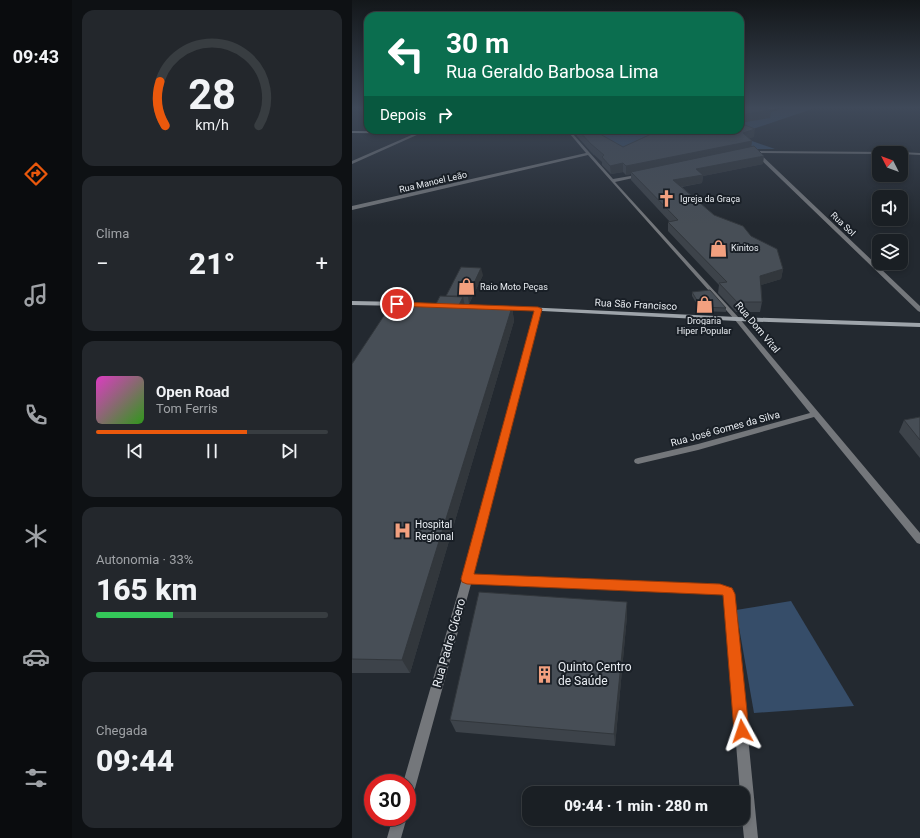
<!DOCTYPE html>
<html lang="pt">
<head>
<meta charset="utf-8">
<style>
  body { margin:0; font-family:Roboto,sans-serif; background:#23272c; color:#f1f3f6; height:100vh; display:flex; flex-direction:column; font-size:15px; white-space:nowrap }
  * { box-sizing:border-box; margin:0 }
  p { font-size:13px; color:#9fa2a6 }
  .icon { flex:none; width:22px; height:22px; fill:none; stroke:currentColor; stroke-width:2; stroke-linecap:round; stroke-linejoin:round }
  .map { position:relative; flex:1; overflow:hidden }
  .drawer { display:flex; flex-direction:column; gap:10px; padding:10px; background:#0e1114; width:280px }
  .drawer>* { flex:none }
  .banner { position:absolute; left:12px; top:12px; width:380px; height:122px; border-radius:12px; box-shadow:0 2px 6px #0003,0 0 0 1px #383d41; background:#0b6e4f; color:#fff; overflow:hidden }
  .needle { width:26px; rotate:312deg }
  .tools { position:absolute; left:520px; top:146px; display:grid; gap:8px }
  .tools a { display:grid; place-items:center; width:36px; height:36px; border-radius:8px; background:#1a1f24; box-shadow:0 2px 6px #0003,0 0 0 1px #383d41; font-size:20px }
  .speed { position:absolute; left:12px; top:774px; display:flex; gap:8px; font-size:20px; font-weight:700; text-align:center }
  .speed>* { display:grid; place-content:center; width:52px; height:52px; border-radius:50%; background:#1a1f24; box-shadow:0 2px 6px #0003,0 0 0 1px #383d41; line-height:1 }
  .speed .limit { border:6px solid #d22; background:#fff; color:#111 }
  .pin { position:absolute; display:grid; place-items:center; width:34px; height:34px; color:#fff; margin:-17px; border:2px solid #fff; border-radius:50%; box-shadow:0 1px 4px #0007 }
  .me { position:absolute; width:44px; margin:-22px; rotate:355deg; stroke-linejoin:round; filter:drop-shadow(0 0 3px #0008) }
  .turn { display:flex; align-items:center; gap:14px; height:84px; padding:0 16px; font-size:18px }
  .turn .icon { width:52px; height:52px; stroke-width:2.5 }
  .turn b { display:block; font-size:28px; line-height:34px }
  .then { display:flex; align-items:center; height:38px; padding:0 16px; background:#0003; gap:8px; font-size:15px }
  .big { font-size:30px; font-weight:800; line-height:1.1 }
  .drawer .tile { flex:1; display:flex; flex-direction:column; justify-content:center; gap:6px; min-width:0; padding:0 14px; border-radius:12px; background:#23272c }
  .drawer .dial { align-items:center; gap:0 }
  .dial svg { height:104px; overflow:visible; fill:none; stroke:#383d41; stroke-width:7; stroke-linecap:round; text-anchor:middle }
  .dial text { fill:#f1f3f6; stroke:none }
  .song { display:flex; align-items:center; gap:12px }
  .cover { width:48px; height:48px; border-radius:6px; background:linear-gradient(135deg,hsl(310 70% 55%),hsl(110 70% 35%)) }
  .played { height:4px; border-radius:2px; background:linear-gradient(90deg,#ea580c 65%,#383d41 65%) }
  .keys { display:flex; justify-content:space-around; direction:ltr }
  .heat { display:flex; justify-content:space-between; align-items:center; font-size:22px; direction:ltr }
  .charge { height:6px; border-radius:3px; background:linear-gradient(90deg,#34c759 33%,#383d41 0) }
  .trip { position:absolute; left:170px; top:786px; width:228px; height:40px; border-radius:12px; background:#1a1f24; box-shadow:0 2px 6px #0003,0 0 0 1px #383d41; font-weight:800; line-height:40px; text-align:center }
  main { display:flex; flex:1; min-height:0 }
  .tabs { display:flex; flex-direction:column; width:72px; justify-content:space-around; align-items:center; background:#0a0c0e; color:#9fa2a6 }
  .tabs .icon { width:28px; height:28px }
  .tabs .current { color:#ea580c }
  .tabs b { font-size:18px; color:#f1f3f6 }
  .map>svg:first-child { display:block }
  .green { fill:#364d69 }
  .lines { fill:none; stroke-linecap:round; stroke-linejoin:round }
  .street { fill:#74777b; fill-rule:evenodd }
  .secondary { fill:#9ea4aa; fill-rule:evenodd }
  .wall { fill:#3d434a }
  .shaded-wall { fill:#32373c }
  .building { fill:#474e56; stroke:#32373c }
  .route { fill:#ea580c; stroke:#983908 }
  .labels { text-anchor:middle; stroke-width:4; stroke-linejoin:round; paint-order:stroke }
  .far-street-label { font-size:9px; fill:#e9edf2; stroke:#191f26 }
  .far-poi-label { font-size:9px; fill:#e9edf2; stroke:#191f26; text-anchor:start }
  .street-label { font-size:10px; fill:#e9edf2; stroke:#191f26 }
  .poi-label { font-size:10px; fill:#e9edf2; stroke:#191f26; text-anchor:start }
  .near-street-label { font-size:12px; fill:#e9edf2; stroke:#191f26 }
  .near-poi-label { font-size:12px; fill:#e9edf2; stroke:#191f26; text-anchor:start }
</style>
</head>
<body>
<main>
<nav class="tabs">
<b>09:43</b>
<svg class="icon current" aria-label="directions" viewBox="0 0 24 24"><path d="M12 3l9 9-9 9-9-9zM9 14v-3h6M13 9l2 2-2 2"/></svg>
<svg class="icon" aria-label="music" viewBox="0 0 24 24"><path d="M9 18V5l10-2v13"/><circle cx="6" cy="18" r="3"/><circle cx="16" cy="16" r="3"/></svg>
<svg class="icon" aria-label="phone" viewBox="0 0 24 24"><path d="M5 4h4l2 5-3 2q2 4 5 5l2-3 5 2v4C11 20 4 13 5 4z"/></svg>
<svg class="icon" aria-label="climate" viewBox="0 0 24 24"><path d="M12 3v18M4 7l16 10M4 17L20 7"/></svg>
<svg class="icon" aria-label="car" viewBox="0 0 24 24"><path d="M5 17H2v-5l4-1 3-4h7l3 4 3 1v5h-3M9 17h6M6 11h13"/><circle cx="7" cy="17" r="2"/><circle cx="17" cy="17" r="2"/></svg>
<svg class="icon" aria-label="filters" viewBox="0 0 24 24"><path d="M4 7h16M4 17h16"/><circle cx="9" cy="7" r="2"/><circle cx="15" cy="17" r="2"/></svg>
</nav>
<section class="drawer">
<div class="tile dial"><svg viewBox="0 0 100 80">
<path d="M14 69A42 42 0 1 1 86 69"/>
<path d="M14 69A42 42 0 0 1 10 35" stroke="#ea580c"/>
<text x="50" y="56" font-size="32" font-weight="700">28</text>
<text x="50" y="72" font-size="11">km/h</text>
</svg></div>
<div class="tile"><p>Clima</p>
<div class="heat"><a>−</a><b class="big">21°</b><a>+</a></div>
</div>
<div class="tile">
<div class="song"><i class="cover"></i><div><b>Open Road</b><p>Tom Ferris</p></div></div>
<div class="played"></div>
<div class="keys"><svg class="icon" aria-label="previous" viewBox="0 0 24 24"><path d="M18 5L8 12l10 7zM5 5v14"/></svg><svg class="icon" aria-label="pause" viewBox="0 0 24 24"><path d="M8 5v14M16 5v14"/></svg><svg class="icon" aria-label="next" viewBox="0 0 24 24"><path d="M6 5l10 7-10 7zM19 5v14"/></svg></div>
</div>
<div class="tile"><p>Autonomia · 33%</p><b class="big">165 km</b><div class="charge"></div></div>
<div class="tile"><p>Chegada</p><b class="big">09:44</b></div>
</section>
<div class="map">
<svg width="568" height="838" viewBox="0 0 568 838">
  <rect width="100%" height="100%" fill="#232930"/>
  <g class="green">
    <path d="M434 108H463L383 135 423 149H399L388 151 355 131 350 130H388V116L418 112Z"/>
    <path d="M270 130H346L242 155 225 135Z"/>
    <path d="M439 601 502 706 402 713 384 610Z"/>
  </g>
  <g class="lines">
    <g class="street">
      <path d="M71 130H76L0 164V161Z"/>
      <path d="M220 133 261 179 290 174V176L263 182 387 318 568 533V544L565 543 462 417 346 450 286 464 283 463 282 461 283 459 286 458 346 444 458 413 383 320 236 155 0 210V206L234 153 218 134Z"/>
      <path d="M397 151 538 152V153H527V154L407 153 568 306V312L566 311 402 153H395V151Z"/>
      <path d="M549 152 568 153V155L549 154V153H547Z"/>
      <path d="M186 307 189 309 121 575 368 584 379 589 382 594 406 838H392L390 819 391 793H388L372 596 367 594 119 584 62 792 60 797 55 799V783H51L110 579 183 309Z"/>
      <path d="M41 817H55L49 838H35Z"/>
    </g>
    <g class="secondary">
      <path d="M416 108H427L388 114V112Z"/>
      <path d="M245 130H258L220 135 0 133V131L220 133Z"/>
      <path d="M0 301 51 302 54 304 51 306 0 305Z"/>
      <path d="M151 306 385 317 568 323V327L385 321 149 309 148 308Z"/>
    </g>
  </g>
  <g class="wall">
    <path d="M224 130H226L271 147 303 132 301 130H388L402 137 397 138 400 141 399 146 411 164 351 176 350 183 330 187 362 215 399 236 431 269 429 279 409 285 410 302 408 312H384L366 293 367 285 316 231V222H318L279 180V174L274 175 271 172 259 174 250 165V162L239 152 225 136Z"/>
    <path d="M131 275 117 304H112L113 305 160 307 162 321 58 673H0V364L84 304 94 296Z"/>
    <path d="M340 292 374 308V312L349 311 340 296Z"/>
    <path d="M568 417V458L547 432 552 420Z"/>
    <path d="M275 602V616L263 746 104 732 98 720Z"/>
  </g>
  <g class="shaded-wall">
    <path d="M419 110 418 118 388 123V115Z"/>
    <path d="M403 129 402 137 390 140 391 133Z"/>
    <path d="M400 141 399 149 279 172V174L274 175V166Z"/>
    <path d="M412 156 411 164 351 176 350 183 321 188V180L344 169Z"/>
    <path d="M271 163V172L259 174 258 166Z"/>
    <path d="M129 268 131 275 117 304 116 296Z"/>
    <path d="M431 269 429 279 406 286 408 276Z"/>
    <path d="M111 297 114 311 107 305Z"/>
    <path d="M160 307 162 321 58 673 50 660Z"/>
    <path d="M275 602V616L263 746 262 734Z"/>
  </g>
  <g class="building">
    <path d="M388 108H415L419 110 388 115Z"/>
    <path d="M388 123 403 129 391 133 400 141 274 166 271 163 258 166 250 157 252 155 239 144 226 130H241L271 147 308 130H388Z"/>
    <path d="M402 146 412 156 344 169 351 175 321 180 362 215 391 226 399 236 425 249 431 269 408 276 410 302H385L367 283 375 282 316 222 326 220 279 172Z"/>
    <path d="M109 267 129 268 116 296H94Z"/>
    <path d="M358 290 374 308 349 307 340 292Z"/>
    <path d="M88 296 111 297 107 305 160 307 50 660 0 659V364L41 302 84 304Z"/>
    <path d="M568 417V440L552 420Z"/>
    <path d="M127 592 275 602 262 734 98 720Z"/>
  </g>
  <linearGradient id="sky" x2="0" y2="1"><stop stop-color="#13171a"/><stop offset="0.48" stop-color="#3f4959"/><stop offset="1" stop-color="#3f4959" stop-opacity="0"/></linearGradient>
  <rect width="568" height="225" fill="url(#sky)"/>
  <path class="route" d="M45 302 186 307 190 309 122 574 368 584 380 588 383 594 397 731 394 736 390 738 385 736 382 731 371 595 115 584 110 582 109 579 182 311 43 306 41 304Z"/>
  <defs>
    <symbol id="church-bare" viewBox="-9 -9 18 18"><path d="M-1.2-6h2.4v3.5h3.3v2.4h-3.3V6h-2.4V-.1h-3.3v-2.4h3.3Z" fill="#f2a07f" stroke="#191f26" stroke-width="2.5" paint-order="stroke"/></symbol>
    <symbol id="shop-bare" viewBox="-9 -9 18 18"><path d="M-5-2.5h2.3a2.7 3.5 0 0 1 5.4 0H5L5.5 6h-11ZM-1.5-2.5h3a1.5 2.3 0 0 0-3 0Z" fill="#f2a07f" stroke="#191f26" stroke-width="2.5" paint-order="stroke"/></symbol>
    <symbol id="hospital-bare" viewBox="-9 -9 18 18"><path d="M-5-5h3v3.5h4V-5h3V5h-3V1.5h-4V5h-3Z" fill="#f2a07f" stroke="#191f26" stroke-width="2.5" paint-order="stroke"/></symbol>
    <symbol id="building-bare" viewBox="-9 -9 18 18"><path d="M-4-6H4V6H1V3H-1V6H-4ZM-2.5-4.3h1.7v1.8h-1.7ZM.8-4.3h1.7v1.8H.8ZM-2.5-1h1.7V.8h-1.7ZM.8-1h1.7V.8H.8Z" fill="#f2a07f" stroke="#191f26" stroke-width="2.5" paint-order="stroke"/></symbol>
  </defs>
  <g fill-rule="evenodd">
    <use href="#church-bare" x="302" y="186" width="25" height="25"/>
    <use href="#shop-bare" x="354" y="236" width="25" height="25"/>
    <use href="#shop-bare" x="102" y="274" width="25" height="25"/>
    <use href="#shop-bare" x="340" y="292" width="25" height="25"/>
    <use href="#hospital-bare" x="38" y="518" width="25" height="25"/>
    <use href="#building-bare" x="180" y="662" width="25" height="25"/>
  </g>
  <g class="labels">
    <g class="far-street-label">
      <text transform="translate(81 182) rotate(-13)" y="3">Rua Manoel Leão</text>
      <text transform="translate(491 224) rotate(44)" y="3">Rua Sol</text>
    </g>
    <g class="far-poi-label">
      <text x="328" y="202">Igreja da Graça</text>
      <text x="379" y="251">Kinitos</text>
      <text x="128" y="290">Raio Moto Peças</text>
      <text x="352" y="324" text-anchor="middle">Drogaria<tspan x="352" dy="10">Hiper Popular</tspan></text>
    </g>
    <g class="street-label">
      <text transform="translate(284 304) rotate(3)" y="4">Rua São Francisco</text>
      <text transform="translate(406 327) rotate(50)" y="4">Rua Dom Vital</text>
      <text transform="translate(373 428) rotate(-15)" y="4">Rua José Gomes da Silva</text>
    </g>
    <g class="poi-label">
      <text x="63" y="528">Hospital<tspan x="63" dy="12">Regional</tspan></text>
    </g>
    <g class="near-street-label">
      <text transform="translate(97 643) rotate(-74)" y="4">Rua Padre Cícero</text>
    </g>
    <g class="near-poi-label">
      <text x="206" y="671">Quinto Centro<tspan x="206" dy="14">de Saúde</tspan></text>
    </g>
  </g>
</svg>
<div class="tools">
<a><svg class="needle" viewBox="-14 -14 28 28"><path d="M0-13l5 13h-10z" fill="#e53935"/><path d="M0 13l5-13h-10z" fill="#9fa2a6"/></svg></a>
<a><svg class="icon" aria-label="sound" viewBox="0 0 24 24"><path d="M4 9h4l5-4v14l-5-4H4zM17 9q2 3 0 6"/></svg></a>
<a><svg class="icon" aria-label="layers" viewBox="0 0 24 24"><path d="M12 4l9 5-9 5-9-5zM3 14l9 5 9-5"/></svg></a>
</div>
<div class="speed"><div class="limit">30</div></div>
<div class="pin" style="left:45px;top:304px;background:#d93025"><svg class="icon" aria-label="arrive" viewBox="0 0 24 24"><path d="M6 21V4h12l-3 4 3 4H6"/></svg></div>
<svg class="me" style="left:390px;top:731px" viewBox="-20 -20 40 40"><path d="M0-17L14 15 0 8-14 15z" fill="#ea580c" stroke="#fff" stroke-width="4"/></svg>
<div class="trip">09:44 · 1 min · 280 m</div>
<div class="banner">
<div class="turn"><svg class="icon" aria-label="left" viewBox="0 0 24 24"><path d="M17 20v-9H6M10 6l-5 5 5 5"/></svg><div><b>30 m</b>Rua Geraldo Barbosa Lima</div></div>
<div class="then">Depois<svg class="icon" aria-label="right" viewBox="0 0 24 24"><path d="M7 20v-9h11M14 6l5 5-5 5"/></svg></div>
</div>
</div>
</main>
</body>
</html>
